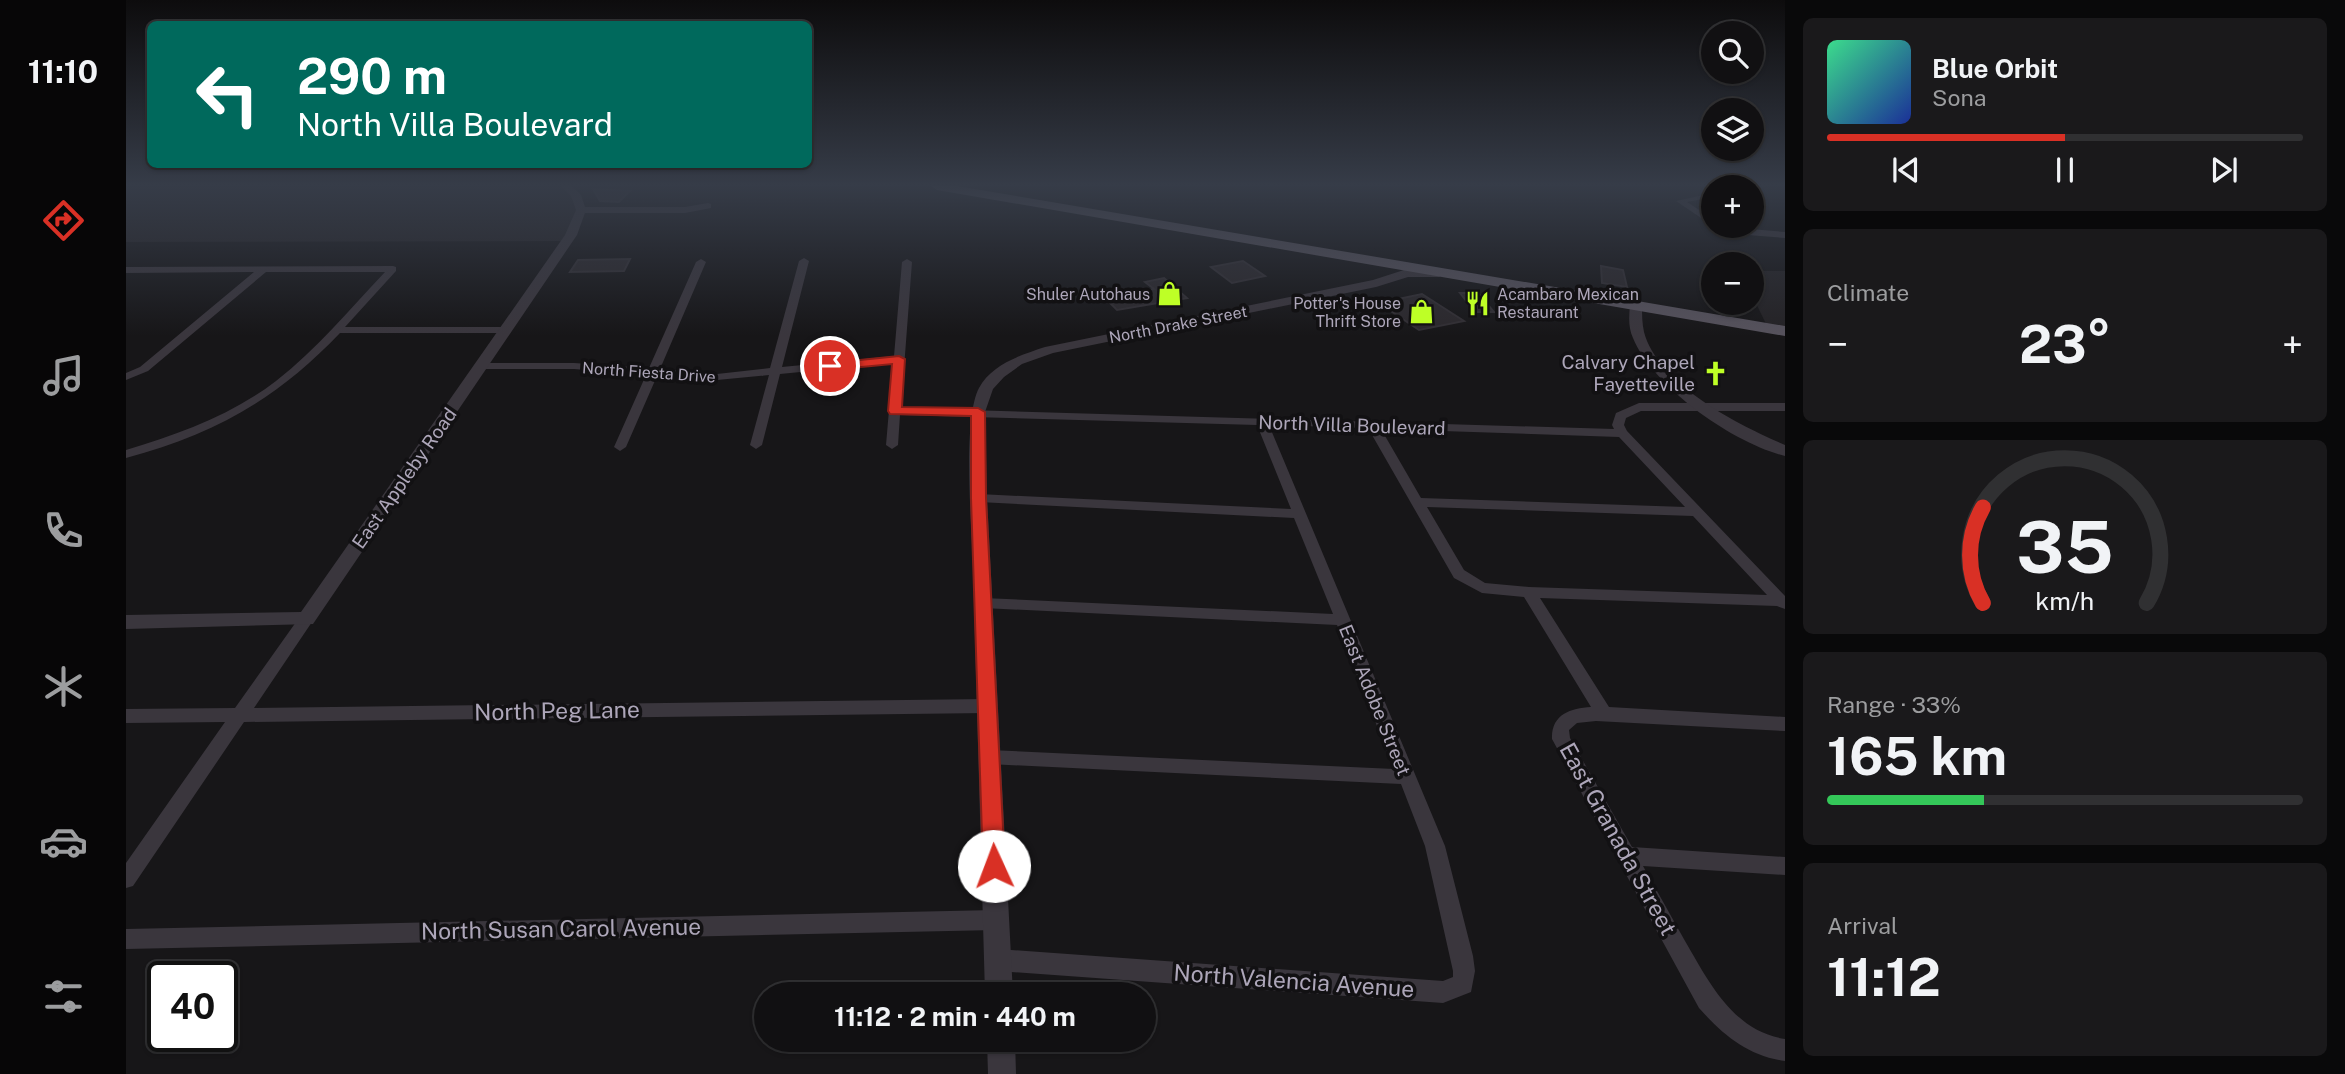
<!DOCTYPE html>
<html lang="en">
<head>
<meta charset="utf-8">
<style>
  body { margin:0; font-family:"Public Sans",sans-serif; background:#1a191b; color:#f1f3f6; height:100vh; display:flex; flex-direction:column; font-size:26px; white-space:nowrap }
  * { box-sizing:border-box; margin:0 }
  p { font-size:23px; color:#9c9d9f }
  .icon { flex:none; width:38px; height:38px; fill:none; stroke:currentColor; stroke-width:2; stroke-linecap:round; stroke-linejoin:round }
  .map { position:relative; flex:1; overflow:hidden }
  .drawer { display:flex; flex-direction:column; gap:18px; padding:18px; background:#09090a; width:560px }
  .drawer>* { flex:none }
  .banner { position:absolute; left:21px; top:21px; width:665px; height:147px; border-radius:10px; box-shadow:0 2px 5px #0004,0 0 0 2px #303032; background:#00695c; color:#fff; overflow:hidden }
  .tools { position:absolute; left:1575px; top:21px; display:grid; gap:14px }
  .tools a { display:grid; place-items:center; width:63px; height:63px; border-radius:50%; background:#111012; box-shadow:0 2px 5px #0004,0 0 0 2px #303032; font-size:35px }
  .speed { position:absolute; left:21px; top:961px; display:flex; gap:14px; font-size:35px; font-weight:700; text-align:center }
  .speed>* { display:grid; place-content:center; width:91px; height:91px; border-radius:50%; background:#111012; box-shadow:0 2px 5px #0004,0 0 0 2px #303032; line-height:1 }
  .speed .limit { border:4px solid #111; border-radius:10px; background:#fff; color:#111 }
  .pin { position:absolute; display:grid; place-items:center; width:60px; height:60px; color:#fff; margin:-30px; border:4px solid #fff; border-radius:50%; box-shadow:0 2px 7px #0007 }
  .me { position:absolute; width:77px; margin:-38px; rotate:358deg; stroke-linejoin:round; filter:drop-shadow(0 0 5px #0008) }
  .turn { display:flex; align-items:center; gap:24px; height:147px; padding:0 35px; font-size:32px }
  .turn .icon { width:91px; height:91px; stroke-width:2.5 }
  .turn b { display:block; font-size:49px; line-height:60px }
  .big { font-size:52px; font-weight:700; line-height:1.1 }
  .drawer .card { flex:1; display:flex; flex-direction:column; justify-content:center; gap:10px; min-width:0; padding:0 24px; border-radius:10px; background:#1a191b }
  .drawer .dial { align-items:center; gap:0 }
  .dial svg { height:182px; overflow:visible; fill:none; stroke:#303032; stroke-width:7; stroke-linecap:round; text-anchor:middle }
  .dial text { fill:#f1f3f6; stroke:none }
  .song { display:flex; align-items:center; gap:21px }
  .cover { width:84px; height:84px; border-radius:10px; background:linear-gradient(135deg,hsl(150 70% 55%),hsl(230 70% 35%)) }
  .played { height:7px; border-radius:4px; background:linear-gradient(90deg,#d93025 50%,#303032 50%) }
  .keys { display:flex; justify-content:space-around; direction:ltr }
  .heat { display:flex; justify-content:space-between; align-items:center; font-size:38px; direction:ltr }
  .charge { height:10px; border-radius:5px; background:linear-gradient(90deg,#34c759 33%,#303032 0) }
  .trip { position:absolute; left:628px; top:982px; width:402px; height:70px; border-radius:35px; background:#111012; box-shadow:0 2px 5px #0004,0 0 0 2px #303032; font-weight:700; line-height:70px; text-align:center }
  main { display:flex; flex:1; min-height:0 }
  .tab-bar { display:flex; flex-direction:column; width:126px; justify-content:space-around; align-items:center; background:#070607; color:#9c9d9f }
  .tab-bar .icon { width:49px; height:49px }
  .tab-bar .on { color:#d93025 }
  .tab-bar b { font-size:32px; color:#f1f3f6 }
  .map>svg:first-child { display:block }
  .built { fill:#242225 }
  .building { fill:#2b282c; stroke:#322f34; stroke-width:2 }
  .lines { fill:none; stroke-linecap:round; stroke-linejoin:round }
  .minor { fill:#3a363d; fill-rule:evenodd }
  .tertiary { fill:#3a363d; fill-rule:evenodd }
  .primary { fill:#56525c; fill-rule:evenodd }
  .route { fill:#d93025; stroke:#8d1f18; stroke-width:2 }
  .labels { text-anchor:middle; stroke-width:7; stroke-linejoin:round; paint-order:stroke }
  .far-poi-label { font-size:16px; fill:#ada6b9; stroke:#121113; text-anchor:end }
  .far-street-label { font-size:16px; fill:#ada6b9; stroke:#121113 }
  .poi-label { font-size:19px; fill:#ada6b9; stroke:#121113; text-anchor:end }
  .street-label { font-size:19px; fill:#ada6b9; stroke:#121113 }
  .near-street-label { font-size:23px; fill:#ada6b9; stroke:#121113 }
</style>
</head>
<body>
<main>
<nav class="tab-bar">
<b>11:10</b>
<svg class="icon on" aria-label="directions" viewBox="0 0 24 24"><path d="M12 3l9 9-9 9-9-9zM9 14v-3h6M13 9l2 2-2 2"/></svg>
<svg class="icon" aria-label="music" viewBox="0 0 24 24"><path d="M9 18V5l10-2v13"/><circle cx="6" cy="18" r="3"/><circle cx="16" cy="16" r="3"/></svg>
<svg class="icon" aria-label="phone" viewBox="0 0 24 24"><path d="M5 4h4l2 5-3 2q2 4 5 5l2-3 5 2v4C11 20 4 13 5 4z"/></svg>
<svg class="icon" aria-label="climate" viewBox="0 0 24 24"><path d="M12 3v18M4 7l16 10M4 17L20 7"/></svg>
<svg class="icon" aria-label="car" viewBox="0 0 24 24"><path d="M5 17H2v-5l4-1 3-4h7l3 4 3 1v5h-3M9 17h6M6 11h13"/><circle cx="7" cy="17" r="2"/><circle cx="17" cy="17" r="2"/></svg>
<svg class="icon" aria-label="filters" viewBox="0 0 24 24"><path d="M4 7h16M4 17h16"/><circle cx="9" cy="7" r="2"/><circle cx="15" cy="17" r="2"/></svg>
</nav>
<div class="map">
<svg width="1659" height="1074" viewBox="0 0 1659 1074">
  <rect width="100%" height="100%" fill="#171618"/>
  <g class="built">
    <path d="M0 186H440L450 195 455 210 441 241 0 242Z"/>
    <path d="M1626 271H1659V331L1642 328 1626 295Z"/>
  </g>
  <g class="building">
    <path d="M467 189 504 191 493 202 474 201Z"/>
    <path d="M504 259 498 271 444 272 452 260Z"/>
    <path d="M1117 261 1139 276 1106 283 1085 267Z"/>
    <path d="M1475 266 1497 270 1501 287 1476 283Z"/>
    <path d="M1038 278 1061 298 991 310 979 298 1028 289 1019 282Z"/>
    <path d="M1334 293H1352L1368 312H1349Z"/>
    <path d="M1296 294 1338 321 1293 330 1253 303Z"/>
  </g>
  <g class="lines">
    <g class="minor">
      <path d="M1625 186H1643L1626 190V187H1622Z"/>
      <path d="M1587 193V197L1561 202 1587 219V226L1550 201Z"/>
      <path d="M582 203 585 204V208L559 213H455L451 210 455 207H559Z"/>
      <path d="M1588 226 1659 232V238L1609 234Z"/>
      <path d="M678 258 683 261 656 367 768 356 776 262 781 259 786 262 775 408 1488 429 1486 425 1490 413 1513 403H1659V411H1515L1500 418 1498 425 1501 431 1659 596V609L1651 606 1414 598 1483 707 1659 717V731L1470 721 1451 723 1443 730 1444 738 1506 847 1659 857V875L1517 866C1531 891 1545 916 1559 941 1583 982 1607 1031 1659 1039V1061C1622 1056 1597 1035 1573 1008L1426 739C1425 715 1444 708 1465 707L1398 597 1356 593 1328 578 1242 428 1143 425 1319 846 1347 956 1349 971 1345 992 1317 1003 871 971 864 967 860 960 864 953 871 949 1317 981 1327 977V971L1299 846 1275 784 863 764 857 762 854 757 857 752 863 750 1268 769 1211 625 857 608 852 607 849 603 852 599 857 598 1207 614 1168 518 853 502 846 498 853 494 1165 509 1131 425 774 415 772 445 766 449 760 445 767 363 654 374 636 445 630 449 624 445 643 375 591 380 531 376 500 447 494 451 488 447 520 375 448 369H356L350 366 356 363H448L523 368 570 262 575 259 580 262 534 369 591 374 644 368 673 261ZM1255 429 1493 437 1559 507 1295 498ZM1301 507 1567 516 1641 595 1403 587 1359 583 1338 570Z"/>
      <path d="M267 266 270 267V271L219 327H381L386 330 381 333H214C151 399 88 435 0 458V450C53 434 106 415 150 381 191 349 223 310 259 272H140L22 371 0 380V373L14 367 128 272 0 273V267Z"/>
      <path d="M180 613 185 615 188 619 128 708 861 699 867 701 869 706 867 711 861 713 118 722 7 886 0 888V863L99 722 0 723V709L109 708 175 615Z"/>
      <path d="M870 910 877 913 880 920 877 927 870 930 0 949V929Z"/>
    </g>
    <g class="tertiary">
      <path d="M435 186H446L455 195 460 210 451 235 187 624 0 629V615L175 612 439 235 450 210 445 196Z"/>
      <path d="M1281 269H1313L1319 273 1313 277H1282L1250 287 927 353 896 364 878 377 867 389 859 412 861 498 887 994H859C855 852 851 710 847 568 846 528 836 420 853 388 866 364 895 355 919 347L1247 280Z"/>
      <path d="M1510 301 1516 305C1516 314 1516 323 1518 332 1532 385 1613 425 1659 445V456C1607 443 1527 387 1507 338 1502 327 1503 316 1504 305Z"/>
      <path d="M861 1040H889L890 1074H862Z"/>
    </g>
    <path class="primary" d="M805 186H831L1659 326V336L811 190Z"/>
  </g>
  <linearGradient id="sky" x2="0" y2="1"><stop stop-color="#0d0c0d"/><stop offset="0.55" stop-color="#363c48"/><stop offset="1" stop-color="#363c48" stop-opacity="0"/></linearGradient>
  <rect width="1659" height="336" fill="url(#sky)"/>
  <path class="route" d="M773 356 779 359 776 407 852 408 859 412 860 498 879 866 875 873 868 876 860 873 857 866 845 498V416L764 414 762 411 766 364 704 370 697 366 704 363Z"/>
  <defs>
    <symbol id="shop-bare" viewBox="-9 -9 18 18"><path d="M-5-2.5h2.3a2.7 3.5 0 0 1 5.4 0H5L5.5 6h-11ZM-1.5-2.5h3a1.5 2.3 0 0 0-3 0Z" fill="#beff26" stroke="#121113" stroke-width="2.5" paint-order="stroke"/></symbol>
    <symbol id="restaurant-bare" viewBox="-9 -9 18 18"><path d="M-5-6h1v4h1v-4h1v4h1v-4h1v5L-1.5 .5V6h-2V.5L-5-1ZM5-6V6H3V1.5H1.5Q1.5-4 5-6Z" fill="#beff26" stroke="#121113" stroke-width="2.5" paint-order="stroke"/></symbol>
    <symbol id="church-bare" viewBox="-9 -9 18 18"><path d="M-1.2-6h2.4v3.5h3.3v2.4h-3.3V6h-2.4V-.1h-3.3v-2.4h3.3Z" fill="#beff26" stroke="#121113" stroke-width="2.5" paint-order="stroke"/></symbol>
  </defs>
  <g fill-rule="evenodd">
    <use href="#shop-bare" x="1026" y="276" width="35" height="35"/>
    <use href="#restaurant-bare" x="1334" y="286" width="35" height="35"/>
    <use href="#shop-bare" x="1278" y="294" width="35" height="35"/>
    <use href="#church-bare" x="1572" y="356" width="35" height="35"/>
  </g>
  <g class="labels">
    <g class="far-poi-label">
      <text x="1024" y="300">Shuler Autohaus</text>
      <text x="1371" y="300" text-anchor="start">Acambaro Mexican<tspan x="1371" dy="18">Restaurant</tspan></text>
      <text x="1275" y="309">Potter's House<tspan x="1275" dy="18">Thrift Store</tspan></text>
    </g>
    <g class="far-street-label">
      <text transform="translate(1052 324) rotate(-11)" y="6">North Drake Street</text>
      <text transform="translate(523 372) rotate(4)" y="6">North Fiesta Drive</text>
    </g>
    <g class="poi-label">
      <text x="1569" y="369">Calvary Chapel<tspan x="1569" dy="22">Fayetteville</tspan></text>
    </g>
    <g class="street-label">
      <text transform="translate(1226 425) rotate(2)" y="7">North Villa Boulevard</text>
      <text transform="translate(278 478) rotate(-55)" y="7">East Appleby Road</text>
      <text transform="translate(1249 700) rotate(68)" y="7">East Adobe Street</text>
    </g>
    <g class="near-street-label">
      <text transform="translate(431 711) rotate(-1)" y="8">North Peg Lane</text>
      <text transform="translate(1492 839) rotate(61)" y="8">East Granada Street</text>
      <text transform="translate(435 929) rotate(-1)" y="8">North Susan Carol Avenue</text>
      <text transform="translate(1168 981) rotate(4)" y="8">North Valencia Avenue</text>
    </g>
  </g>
</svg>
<div class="tools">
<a><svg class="icon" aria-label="search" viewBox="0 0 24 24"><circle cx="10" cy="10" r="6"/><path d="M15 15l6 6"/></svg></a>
<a><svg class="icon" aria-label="layers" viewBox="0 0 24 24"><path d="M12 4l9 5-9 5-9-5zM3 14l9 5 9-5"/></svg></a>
<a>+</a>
<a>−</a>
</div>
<div class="speed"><div class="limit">40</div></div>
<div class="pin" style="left:704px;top:366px;background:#d93025"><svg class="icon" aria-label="arrive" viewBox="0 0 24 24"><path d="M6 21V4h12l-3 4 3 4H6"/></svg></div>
<svg class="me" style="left:868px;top:866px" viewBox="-20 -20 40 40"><circle r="19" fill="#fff"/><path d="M0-13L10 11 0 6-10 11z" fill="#d93025"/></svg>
<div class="trip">11:12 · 2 min · 440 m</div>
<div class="banner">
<div class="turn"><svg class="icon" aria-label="left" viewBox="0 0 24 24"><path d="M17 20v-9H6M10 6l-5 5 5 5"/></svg><div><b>290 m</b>North Villa Boulevard</div></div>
</div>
</div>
<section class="drawer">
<div class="card">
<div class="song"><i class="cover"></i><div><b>Blue Orbit</b><p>Sona</p></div></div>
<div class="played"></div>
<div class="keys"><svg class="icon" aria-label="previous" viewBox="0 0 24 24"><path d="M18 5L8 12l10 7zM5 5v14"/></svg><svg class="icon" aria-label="pause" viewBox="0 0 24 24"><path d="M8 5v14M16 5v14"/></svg><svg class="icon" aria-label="next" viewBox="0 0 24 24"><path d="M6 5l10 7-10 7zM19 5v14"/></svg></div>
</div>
<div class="card"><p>Climate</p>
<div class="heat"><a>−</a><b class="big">23°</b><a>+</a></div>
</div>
<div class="card dial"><svg viewBox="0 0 100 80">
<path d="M14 69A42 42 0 1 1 86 69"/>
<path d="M14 69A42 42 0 0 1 14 27" stroke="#d93025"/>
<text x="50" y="56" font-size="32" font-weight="700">35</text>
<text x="50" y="72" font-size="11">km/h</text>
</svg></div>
<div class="card"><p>Range · 33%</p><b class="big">165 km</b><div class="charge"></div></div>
<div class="card"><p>Arrival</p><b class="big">11:12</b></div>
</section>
</main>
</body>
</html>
